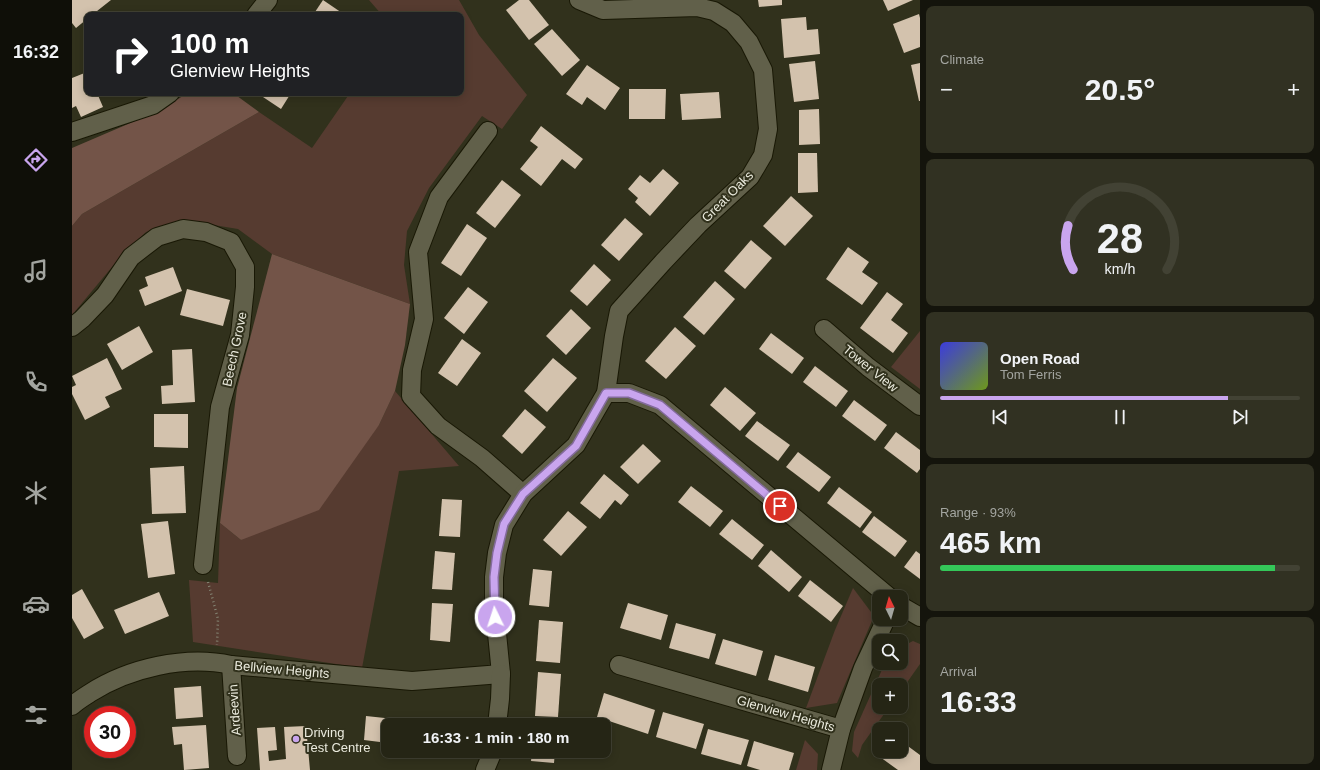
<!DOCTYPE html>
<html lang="en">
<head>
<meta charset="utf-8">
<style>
  body { margin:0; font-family:Helvetica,sans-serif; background:#313122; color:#f1f3f6; height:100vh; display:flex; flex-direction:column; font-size:15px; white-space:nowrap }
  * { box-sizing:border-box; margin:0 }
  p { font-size:13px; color:#a3a5a0 }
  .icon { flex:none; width:22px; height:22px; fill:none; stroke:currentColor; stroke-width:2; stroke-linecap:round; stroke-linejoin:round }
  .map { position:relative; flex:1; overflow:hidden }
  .panel { display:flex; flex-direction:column; gap:6px; padding:6px; background:#14140c; width:400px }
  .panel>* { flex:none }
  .guide { position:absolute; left:12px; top:12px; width:380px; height:84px; border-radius:8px; box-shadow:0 2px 10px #0003,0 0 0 1px #424234; background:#202124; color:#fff; overflow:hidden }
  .needle { width:26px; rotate:355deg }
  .tools { position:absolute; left:800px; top:590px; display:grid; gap:8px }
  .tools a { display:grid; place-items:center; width:36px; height:36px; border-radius:8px; background:#252515; box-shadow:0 2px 10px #0003,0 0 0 1px #424234; font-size:20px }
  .speed { position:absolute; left:12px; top:706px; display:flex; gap:8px; font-size:20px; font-weight:700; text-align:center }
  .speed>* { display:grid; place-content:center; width:52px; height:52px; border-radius:50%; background:#252515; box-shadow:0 2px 10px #0003,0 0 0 1px #424234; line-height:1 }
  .speed .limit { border:6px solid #d22; background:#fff; color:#111 }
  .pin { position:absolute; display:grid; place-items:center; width:34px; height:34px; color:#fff; margin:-17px; border:2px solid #fff; border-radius:50%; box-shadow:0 1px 4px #0007 }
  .me { position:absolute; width:44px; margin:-22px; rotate:356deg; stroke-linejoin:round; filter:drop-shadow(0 0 3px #0008) }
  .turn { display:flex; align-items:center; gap:14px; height:84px; padding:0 20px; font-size:18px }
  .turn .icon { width:52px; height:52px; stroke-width:2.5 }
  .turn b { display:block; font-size:28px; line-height:34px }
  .big { font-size:30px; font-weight:600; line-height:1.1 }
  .panel .tile { flex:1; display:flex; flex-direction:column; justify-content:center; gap:6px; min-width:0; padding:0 14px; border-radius:8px; background:#313122 }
  .panel .dial { align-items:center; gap:0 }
  .dial svg { height:104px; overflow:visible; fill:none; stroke:#424234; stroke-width:7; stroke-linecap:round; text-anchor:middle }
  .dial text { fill:#f1f3f6; stroke:none }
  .song { display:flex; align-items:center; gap:12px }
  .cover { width:48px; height:48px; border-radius:6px; background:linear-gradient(135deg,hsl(240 70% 55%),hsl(80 70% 35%)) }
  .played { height:4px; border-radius:2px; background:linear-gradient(90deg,#c9a5ee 80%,#424234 80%) }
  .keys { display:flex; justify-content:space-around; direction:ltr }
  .heat { display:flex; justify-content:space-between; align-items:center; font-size:22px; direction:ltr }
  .charge { height:6px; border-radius:3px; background:linear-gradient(90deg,#34c759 93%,#424234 0) }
  .trip { position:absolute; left:309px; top:718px; width:230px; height:40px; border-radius:8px; background:#252515; box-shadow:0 2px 10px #0003,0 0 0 1px #424234; font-weight:600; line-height:40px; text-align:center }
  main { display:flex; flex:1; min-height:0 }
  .menu { display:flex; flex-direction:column; width:72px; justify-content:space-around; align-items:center; background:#0f0f08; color:#a3a5a0 }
  .menu .icon { width:28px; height:28px }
  .menu .on { color:#c9a5ee }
  .menu b { font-size:18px; color:#f1f3f6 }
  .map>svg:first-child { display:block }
  .green { fill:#563b30 }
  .forest { fill:#735448 }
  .building { fill:#d3c2ad }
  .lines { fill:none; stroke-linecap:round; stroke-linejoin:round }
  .street-casing { stroke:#191805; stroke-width:20 }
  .path { stroke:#848473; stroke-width:2.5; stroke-dasharray:1 3; stroke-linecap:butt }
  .street { stroke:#61604a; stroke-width:18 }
  .route-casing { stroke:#836b9b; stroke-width:10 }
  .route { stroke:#c9a5ee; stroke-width:7 }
  .poi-dot { fill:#c9a5ee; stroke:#31311c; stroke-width:1.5 }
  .labels { text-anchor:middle; stroke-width:4; stroke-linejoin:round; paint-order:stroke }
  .street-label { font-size:13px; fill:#eaeadd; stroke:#31311c }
  .poi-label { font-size:13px; fill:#eaeadd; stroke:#31311c; text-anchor:start }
</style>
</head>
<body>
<main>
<nav class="menu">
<b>16:32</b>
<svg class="icon on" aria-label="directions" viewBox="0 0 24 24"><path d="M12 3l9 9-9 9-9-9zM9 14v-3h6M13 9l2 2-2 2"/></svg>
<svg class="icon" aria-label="music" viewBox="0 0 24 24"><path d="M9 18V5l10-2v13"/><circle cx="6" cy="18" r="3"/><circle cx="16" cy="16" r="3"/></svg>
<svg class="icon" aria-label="phone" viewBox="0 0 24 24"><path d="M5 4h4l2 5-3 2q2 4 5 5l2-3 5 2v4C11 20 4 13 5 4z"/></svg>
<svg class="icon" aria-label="climate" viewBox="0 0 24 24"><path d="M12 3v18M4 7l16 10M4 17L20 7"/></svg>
<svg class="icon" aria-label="car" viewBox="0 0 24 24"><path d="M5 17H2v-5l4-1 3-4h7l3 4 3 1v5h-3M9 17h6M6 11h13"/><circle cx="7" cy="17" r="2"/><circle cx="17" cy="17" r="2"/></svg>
<svg class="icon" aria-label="filters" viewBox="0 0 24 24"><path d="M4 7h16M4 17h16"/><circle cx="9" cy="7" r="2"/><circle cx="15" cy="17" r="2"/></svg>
</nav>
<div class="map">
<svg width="848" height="770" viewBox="0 0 848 770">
  <rect width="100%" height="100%" fill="#31311c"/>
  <g class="green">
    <path d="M297 0H387L407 35 455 95 430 129 410 116 357 188 335 231 332 265 338 304 200 254 166 229 111 220 74 232 50 255 0 315V226L10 214 187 112 240 148 278 93H389V15H310Z"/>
    <path d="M848 331V389L819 367Z"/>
    <path d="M323 391 387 466 327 471 290 668 121 642 117 580 146 583 148 523 169 540 307 425Z"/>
    <path d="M781 588 802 616 765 703 734 708 763 630Z"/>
    <path d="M841 641 848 644V664L829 691V685H807V707H817L790 745 786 758 780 751 782 732 813 663H829V647Z"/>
    <path d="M733 740 746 754 745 770H724Z"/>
  </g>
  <g class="forest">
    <path d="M116 93H161L187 112 10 214 0 226V148L84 112Z"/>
    <path d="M200 254 338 304 333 345 323 391 307 425 247 510 169 540 148 523 165 388Z"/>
  </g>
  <g class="building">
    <path d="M0 0H39L20 15H15V19L4 28 0 23Z"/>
    <path d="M251 0 273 15H241Z"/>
    <path d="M447 0H457L477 25 457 40 434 10Z"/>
    <path d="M686 0H710V5L687 7Z"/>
    <path d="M811 0H841L816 11Z"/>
    <path d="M847 14 848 18V47L832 53 821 24Z"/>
    <path d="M734 17 735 30 746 29 748 54 712 58 709 19Z"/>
    <path d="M480 29 508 60 490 76 462 44Z"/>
    <path d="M743 61 747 99 722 102 717 64Z"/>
    <path d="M848 63V101H847L839 65Z"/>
    <path d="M515 65 548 88 533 110 515 97 510 105 494 94Z"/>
    <path d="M15 72V93H25L31 107 9 117 4 106 0 108V78Z"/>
    <path d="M557 89H594L593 119H557Z"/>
    <path d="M647 92 649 118 610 120 608 94Z"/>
    <path d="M185 93H219L209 109Z"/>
    <path d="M747 109 748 144 727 145V110Z"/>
    <path d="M469 126 511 159 503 169 490 159 469 186 448 169 466 147 458 141Z"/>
    <path d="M726 153H745L746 192 726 193Z"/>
    <path d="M591 169 607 183 578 216 563 202 566 198 556 189 568 175 578 183Z"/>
    <path d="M430 180 449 195 423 228 404 213Z"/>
    <path d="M719 196 741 216 713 246 691 226Z"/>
    <path d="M553 218 571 234 547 261 529 245Z"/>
    <path d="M395 224 415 238 389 276 369 263Z"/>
    <path d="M679 240 700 258 673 289 652 271Z"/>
    <path d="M776 247 797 262 790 272 806 283 790 305 754 279Z"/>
    <path d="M522 264 539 280 515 306 498 291Z"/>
    <path d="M101 267 110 291 73 306 67 290 76 286 73 277Z"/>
    <path d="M643 281 663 299 632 335 611 317Z"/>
    <path d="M396 287 416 302 392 334 372 318Z"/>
    <path d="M115 289 158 300 151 326 108 315Z"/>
    <path d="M815 292 831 304 819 320 836 333 821 353 788 328Z"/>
    <path d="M499 309 519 328 494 355 474 336Z"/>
    <path d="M67 326 81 352 50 370 35 344Z"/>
    <path d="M603 327 624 346 594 379 573 361Z"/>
    <path d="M699 333 732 358 720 374 687 349Z"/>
    <path d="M390 339 409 353 385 386 366 373Z"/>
    <path d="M120 349 123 402 90 404 89 386 101 385 100 350Z"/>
    <path d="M35 358 50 389 33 397 38 407 13 420 0 394V387L4 385 0 376Z"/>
    <path d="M481 358 505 378 475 412 452 391Z"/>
    <path d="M743 366 776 391 764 407 731 382Z"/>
    <path d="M653 387 684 413 668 431 638 405Z"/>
    <path d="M782 400 815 425 803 441 770 416Z"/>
    <path d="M453 409 474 427 450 454 430 436Z"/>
    <path d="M82 414H116V448L82 447Z"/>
    <path d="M685 421 718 445 706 461 673 436Z"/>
    <path d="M824 432 848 450V469L845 473 812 448Z"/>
    <path d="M571 444 589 461 566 484 548 467Z"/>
    <path d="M726 452 759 477 747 492 714 467Z"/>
    <path d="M112 466 114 513 80 514 78 468Z"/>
    <path d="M532 474 557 495 549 505 543 500 528 519 508 503Z"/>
    <path d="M619 486 651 511 638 527 606 502Z"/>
    <path d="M767 487 800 512 788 528 755 503Z"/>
    <path d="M370 499 390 500 388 537 367 536Z"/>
    <path d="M496 511 515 527 489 556 471 540Z"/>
    <path d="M802 516 835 541 823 557 790 532Z"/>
    <path d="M660 519 692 545 680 560 647 534Z"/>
    <path d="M96 521 103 574 76 578 69 524Z"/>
    <path d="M699 550 730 577 717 592 686 566Z"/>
    <path d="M363 551 383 553 380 590 360 589Z"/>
    <path d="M844 551 848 554V579L832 567Z"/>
    <path d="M461 569 480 571 477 607 457 605Z"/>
    <path d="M738 580 771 606 759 622 726 596Z"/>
    <path d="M10 589 32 628 12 639 0 618V595Z"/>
    <path d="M87 592 97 616 53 634 42 610Z"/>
    <path d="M360 603 381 604 378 642 358 640Z"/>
    <path d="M556 603 596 615 589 640 548 628Z"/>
    <path d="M467 620 491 622 488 663 464 661Z"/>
    <path d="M604 623 644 634 637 659 597 648Z"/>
    <path d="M651 639 691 651 684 676 643 664Z"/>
    <path d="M703 655 743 667 736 692 696 680Z"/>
    <path d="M466 672 489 674 486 717 463 716Z"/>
    <path d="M129 686 131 717 104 719 102 688Z"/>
    <path d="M532 693 583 710 576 734 525 717Z"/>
    <path d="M591 712 632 724 624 749 584 737Z"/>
    <path d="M294 716 341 721 340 725H316V743L292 740Z"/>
    <path d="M349 722 372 724V725H349Z"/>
    <path d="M134 725 137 768 112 770 110 744 102 745 100 727Z"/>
    <path d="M234 726 238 770H188L185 728 203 727 205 750 196 751 197 761 214 759 212 727Z"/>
    <path d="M636 729 677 740 669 765 629 754Z"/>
    <path d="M682 741 722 753 717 770H688L675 766Z"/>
    <path d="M829 741 848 755V770H826L808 757 813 751H829Z"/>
    <path d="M460 751H483L482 763 459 761Z"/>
  </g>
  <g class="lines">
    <defs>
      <g id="street">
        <path d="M184 15 196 0"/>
        <path d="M416 131 367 197 346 252 352 319 340 370 339 396 366 426 410 458 451 494"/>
        <path d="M0 132 81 105 98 93"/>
        <path d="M0 327 10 319 33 295 59 257 85 237 111 229 134 232 159 242 173 267V287L168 335 148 407 131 565"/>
        <path d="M752 329 796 367 848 406"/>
        <path d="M534 393H557L588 405 817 597"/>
        <path d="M829 606 848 617"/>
        <path d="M159 665 165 756"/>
        <path d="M547 665 769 729"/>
        <path d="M0 706C5 701 12 697 18 693 57 668 113 655 159 665L340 681 429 674 422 603V577L425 553 432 525 451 494 504 445 534 393 542 336 547 311 591 262 626 225 678 177 691 155 696 129 691 70 677 42 661 23 642 11 625 7 531 10 507 0"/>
        <path d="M425 725 428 699 429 674"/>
        <path d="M413 770 421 751"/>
        <path d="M759 770 769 729 791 668 814 619"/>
      </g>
    </defs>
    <use href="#street" class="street-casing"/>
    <path class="path" d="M136 582 146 619 145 645"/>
    <use href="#street" class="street"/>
  </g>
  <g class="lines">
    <defs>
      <path id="route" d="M423 617 422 577 425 553 432 524 451 494 504 446 534 393H557L588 405 708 506"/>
    </defs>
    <use href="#route" class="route-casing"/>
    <use href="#route" class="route"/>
  </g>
  <circle class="poi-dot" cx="224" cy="739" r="4"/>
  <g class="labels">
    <g class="street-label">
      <text transform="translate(655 196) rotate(-45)" y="5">Great Oaks</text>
      <text transform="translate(162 349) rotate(-78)" y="5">Beech Grove</text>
      <text transform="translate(799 368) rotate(39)" y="5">Tower View</text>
      <text transform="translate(210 669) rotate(5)" y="5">Bellview Heights</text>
      <text transform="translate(162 710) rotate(-94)" y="5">Ardeevin</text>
      <text transform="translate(714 713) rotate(16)" y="5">Glenview Heights</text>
    </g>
    <g class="poi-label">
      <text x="232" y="737">Driving<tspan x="232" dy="15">Test Centre</tspan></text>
    </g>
  </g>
</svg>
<div class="tools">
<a><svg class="needle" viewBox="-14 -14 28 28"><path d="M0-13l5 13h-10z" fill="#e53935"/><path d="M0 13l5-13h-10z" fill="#a3a5a0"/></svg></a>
<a><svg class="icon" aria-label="search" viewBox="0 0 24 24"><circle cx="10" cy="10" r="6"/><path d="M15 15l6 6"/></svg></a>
<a>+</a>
<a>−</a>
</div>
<div class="speed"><div class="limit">30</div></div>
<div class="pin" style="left:708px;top:506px;background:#d93025"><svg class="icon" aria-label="arrive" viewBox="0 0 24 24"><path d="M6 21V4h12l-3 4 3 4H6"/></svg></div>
<svg class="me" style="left:423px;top:617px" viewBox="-20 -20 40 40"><circle r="17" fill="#c9a5ee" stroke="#fff" stroke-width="3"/><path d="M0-11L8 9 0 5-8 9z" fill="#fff"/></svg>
<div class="trip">16:33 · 1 min · 180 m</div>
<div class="guide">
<div class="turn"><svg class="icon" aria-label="right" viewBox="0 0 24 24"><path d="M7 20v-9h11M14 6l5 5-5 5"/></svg><div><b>100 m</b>Glenview Heights</div></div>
</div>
</div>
<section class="panel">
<div class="tile"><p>Climate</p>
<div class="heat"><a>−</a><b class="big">20.5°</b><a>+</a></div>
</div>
<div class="tile dial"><svg viewBox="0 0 100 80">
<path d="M14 69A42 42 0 1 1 86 69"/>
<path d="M14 69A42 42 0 0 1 10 35" stroke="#c9a5ee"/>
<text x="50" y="56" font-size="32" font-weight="700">28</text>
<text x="50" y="72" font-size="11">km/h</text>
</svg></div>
<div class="tile">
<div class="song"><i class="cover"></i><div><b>Open Road</b><p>Tom Ferris</p></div></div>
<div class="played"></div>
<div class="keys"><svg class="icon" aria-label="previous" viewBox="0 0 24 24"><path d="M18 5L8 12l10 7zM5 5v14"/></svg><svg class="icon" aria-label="pause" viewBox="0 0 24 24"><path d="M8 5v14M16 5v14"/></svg><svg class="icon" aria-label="next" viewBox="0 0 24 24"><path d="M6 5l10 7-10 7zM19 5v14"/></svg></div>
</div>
<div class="tile"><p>Range · 93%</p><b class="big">465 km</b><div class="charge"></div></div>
<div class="tile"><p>Arrival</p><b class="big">16:33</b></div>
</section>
</main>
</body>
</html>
